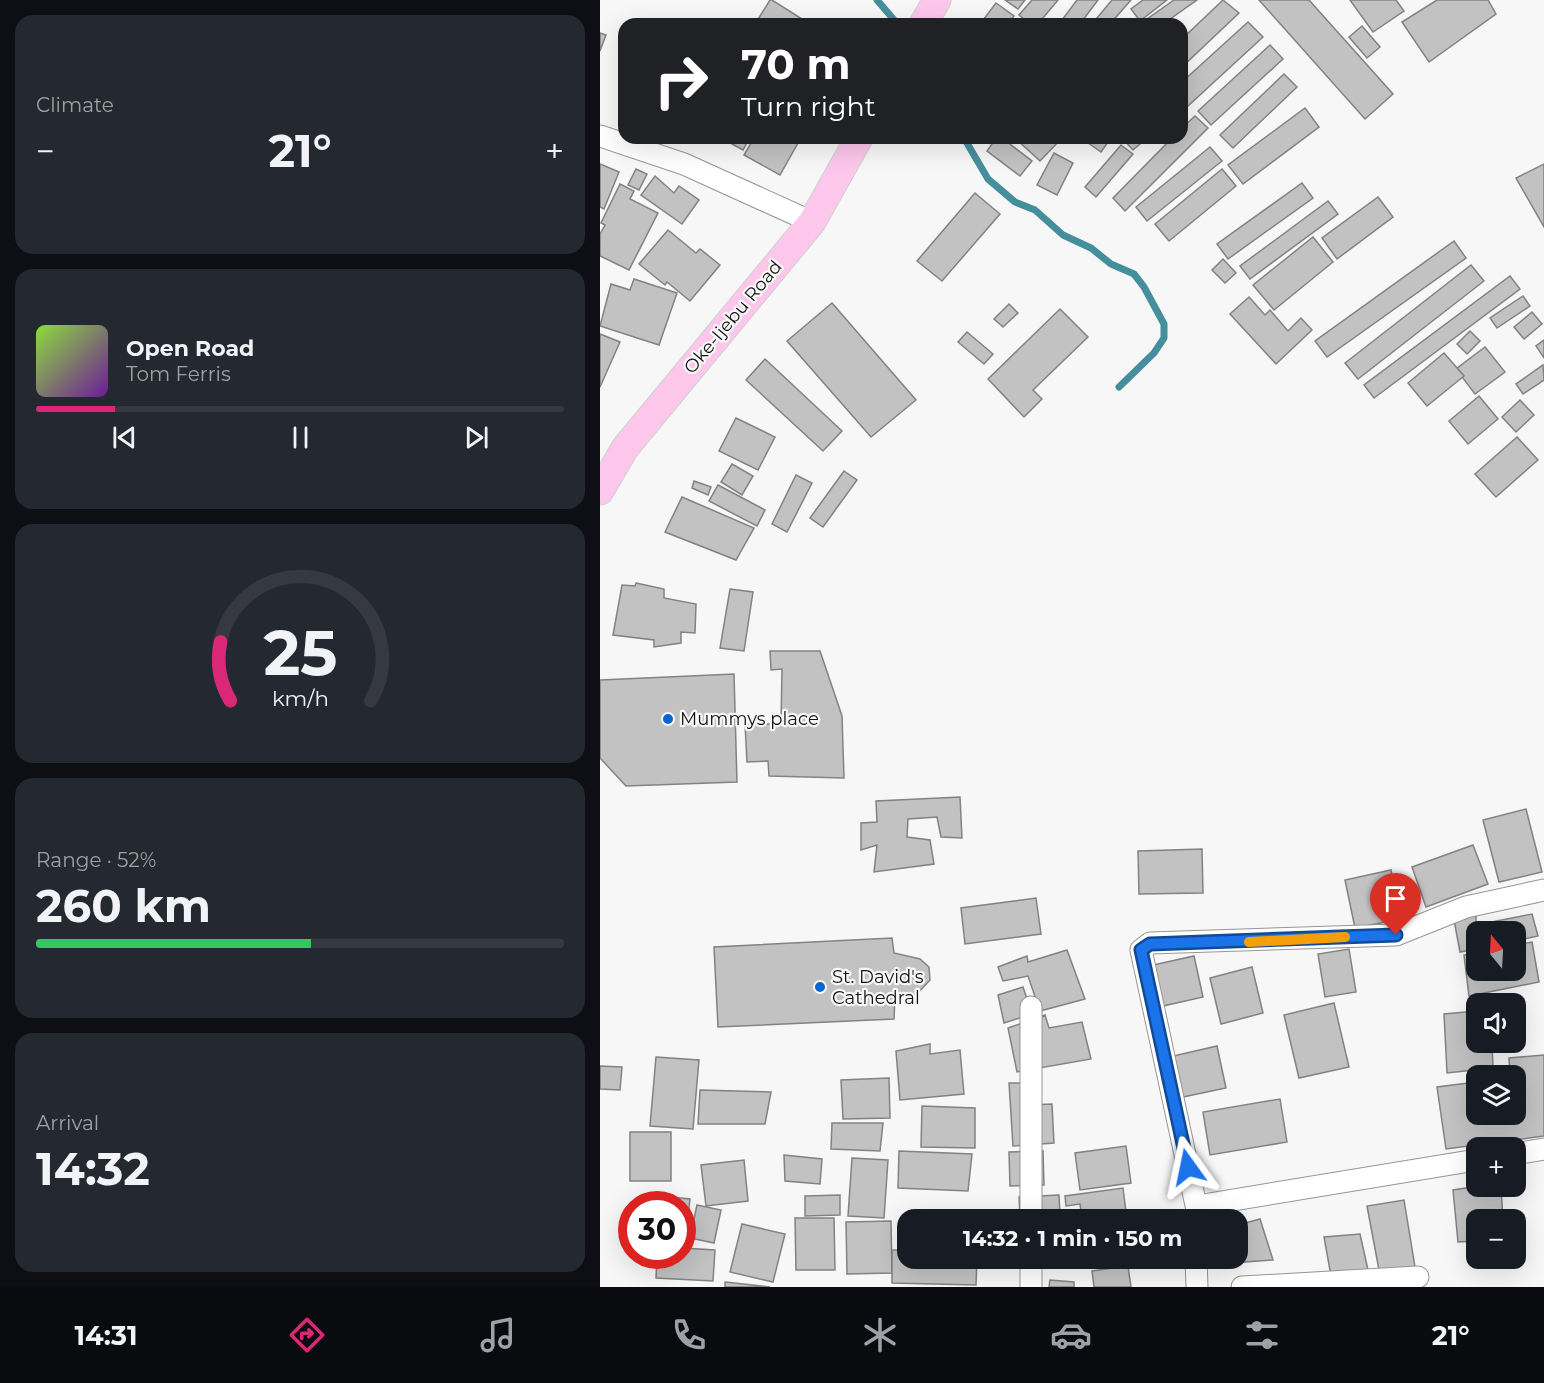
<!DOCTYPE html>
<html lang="en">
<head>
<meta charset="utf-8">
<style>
  body { margin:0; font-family:Montserrat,sans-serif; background:#242831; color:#f1f3f6; height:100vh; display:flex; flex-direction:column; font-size:22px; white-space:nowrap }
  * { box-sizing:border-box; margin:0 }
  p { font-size:20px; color:#9ea1a6 }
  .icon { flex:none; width:33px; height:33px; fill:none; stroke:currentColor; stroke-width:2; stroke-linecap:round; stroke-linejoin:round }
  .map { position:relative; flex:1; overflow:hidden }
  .drawer { display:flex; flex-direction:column; gap:15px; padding:15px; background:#0d0f14; width:600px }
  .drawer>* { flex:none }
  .guide { position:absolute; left:18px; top:18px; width:570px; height:126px; border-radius:18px; box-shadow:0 6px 24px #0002; background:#202124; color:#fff; overflow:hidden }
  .needle { width:39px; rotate:342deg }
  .tools { position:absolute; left:866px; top:921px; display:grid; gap:12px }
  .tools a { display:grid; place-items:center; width:60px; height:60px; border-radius:12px; background:#171b24; box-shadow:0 6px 24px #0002; font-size:30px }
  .speed { position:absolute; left:18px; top:1191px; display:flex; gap:12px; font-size:30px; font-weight:700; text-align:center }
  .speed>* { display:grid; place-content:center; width:78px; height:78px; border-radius:50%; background:#171b24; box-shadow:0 6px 24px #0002; line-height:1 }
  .speed .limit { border:9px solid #d22; background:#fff; color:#111 }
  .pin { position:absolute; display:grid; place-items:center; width:51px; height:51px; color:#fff; margin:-62px -26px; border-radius:50% 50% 50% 0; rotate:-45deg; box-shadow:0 0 6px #0007 }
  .pin .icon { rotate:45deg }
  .me { position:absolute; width:66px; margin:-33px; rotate:348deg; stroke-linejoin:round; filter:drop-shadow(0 0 4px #0008) }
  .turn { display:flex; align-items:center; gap:21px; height:126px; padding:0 24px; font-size:27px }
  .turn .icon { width:78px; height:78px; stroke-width:2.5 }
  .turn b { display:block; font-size:42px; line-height:51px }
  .big { font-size:45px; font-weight:700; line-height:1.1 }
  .drawer .tile { flex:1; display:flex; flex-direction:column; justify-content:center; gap:9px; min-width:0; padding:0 21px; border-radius:18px; background:#242831 }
  .drawer .dial { align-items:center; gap:0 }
  .dial svg { height:156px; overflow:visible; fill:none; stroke:#363941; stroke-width:7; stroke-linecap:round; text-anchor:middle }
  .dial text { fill:#f1f3f6; stroke:none }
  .song { display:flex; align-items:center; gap:18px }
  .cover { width:72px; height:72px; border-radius:9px; background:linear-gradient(135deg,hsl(90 70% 55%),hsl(280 70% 35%)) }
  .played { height:6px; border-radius:3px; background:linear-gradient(90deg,#db2777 15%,#363941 15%) }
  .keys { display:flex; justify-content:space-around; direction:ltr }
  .heat { display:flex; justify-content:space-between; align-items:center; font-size:33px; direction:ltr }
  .charge { height:9px; border-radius:4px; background:linear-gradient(90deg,#34c759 52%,#363941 0) }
  .trip { position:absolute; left:297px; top:1209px; width:351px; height:60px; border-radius:18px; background:#171b24; box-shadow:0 6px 24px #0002; font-weight:700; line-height:60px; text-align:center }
  .tabs { display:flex; height:96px; justify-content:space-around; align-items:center; background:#090b0e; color:#9ea1a6 }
  .tabs .icon { width:42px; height:42px }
  .tabs .current { color:#db2777 }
  .tabs b { font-size:27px; color:#f1f3f6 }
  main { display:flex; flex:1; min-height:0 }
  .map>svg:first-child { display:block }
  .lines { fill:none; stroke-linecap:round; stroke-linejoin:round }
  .stream { stroke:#458f9c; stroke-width:7 }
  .building { fill:#c2c2c3; stroke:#828283; stroke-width:1.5 }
  .minor-casing { stroke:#969697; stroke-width:23 }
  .major-casing { stroke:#d0d0d0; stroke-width:29 }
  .minor { stroke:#fff; stroke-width:21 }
  .major { stroke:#fcc7eb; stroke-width:27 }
  .route-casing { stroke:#114b97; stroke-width:15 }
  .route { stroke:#1a73e8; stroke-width:10 }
  .slow { stroke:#f59e0b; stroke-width:10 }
  .poi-dot { fill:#0965ce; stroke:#f7f7f8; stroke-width:2 }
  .labels { text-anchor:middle; stroke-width:4.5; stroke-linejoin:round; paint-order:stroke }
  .street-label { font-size:18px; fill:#131313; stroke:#f7f7f8 }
  .poi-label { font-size:18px; fill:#131313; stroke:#f7f7f8; text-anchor:start }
</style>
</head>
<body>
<main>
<section class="drawer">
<div class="tile"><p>Climate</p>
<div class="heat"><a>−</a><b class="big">21°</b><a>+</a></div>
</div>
<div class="tile">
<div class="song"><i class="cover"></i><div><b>Open Road</b><p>Tom Ferris</p></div></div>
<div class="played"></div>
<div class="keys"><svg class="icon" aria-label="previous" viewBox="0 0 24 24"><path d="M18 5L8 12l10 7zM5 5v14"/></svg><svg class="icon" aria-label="pause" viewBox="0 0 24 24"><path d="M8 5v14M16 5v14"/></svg><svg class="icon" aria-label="next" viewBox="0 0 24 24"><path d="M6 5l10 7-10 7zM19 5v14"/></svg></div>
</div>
<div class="tile dial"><svg viewBox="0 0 100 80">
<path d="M14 69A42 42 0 1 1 86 69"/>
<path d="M14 69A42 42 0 0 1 9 39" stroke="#db2777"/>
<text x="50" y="56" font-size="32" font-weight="700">25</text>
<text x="50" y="72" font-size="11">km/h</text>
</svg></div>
<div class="tile"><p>Range · 52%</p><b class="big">260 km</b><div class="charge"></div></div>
<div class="tile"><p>Arrival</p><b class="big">14:32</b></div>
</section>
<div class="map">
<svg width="944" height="1287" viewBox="0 0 944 1287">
  <rect width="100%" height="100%" fill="#f7f7f8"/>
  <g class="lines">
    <g class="stream">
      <path d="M277 0 295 21"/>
      <path d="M364 138 388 179 415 202 435 210 463 235 491 248 511 264 534 274 544 287 564 324V338L554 353 519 387"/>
    </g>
  </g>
  <g class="building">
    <path d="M170 0H172L210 24H155Z"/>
    <path d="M405 0H425L418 9Z"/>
    <path d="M432 0H458L438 24H430L419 15Z"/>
    <path d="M477 0H498L480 24H459Z"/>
    <path d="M512 0H531L510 24H492Z"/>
    <path d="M543 0H567L540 21 531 9Z"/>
    <path d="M574 0H597L563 24H540Z"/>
    <path d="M623 0 639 13 582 67V39Z"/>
    <path d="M659 0H709L793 94 765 119Z"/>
    <path d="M750 0H796L804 11 773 32Z"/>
    <path d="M837 0H888L896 14 829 62 802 22Z"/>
    <path d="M396 3 414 16 408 24H380Z"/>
    <path d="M648 22 663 37 588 106 582 100V82Z"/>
    <path d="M762 26 780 47 767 58 749 37Z"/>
    <path d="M0 33 6 35 0 51Z"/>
    <path d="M670 45 683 59 611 125 598 111Z"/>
    <path d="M684 74 697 87 633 148 620 135Z"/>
    <path d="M705 108 719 127 643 184 628 165Z"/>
    <path d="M595 116 608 128 525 211 513 198 572 138H582V128Z"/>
    <path d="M121 138H147L149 139 143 150Z"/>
    <path d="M154 138H190L198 143 180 175 144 155Z"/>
    <path d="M396 138H402L432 161 420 176 387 151Z"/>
    <path d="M415 138H462L440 161Z"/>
    <path d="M486 138H511L501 152 484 140Z"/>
    <path d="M522 138H547L533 150Z"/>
    <path d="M521 145 533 154 496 197 485 187Z"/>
    <path d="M610 147 622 161 547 221 536 207Z"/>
    <path d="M454 153 473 163 457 195 437 185Z"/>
    <path d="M0 164 19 172 4 209 0 207Z"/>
    <path d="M944 164V227L916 178Z"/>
    <path d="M36 169 47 174 39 190 28 185Z"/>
    <path d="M622 169 636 186 569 241 555 224Z"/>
    <path d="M55 176 74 193 79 186 99 200 82 224 41 195Z"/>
    <path d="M702 183 713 198 628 259 617 244Z"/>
    <path d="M20 184 34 191 30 199 58 213 29 270 0 256V234L5 225 1 223Z"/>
    <path d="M375 193 400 214 342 281 317 261Z"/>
    <path d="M778 197 793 217 737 259 722 238Z"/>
    <path d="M728 201 738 214 650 279 640 266Z"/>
    <path d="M68 230 96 253 100 249 120 265 90 301 67 282 65 285 39 264Z"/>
    <path d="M713 237 733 262 674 310 653 285Z"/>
    <path d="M854 241 866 258 727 357 715 341Z"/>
    <path d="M623 259 636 273 625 283 612 270Z"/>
    <path d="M871 265 884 281 758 379 745 363Z"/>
    <path d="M910 276 920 289 774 398 764 385Z"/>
    <path d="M34 279 77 293 59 345 0 326 11 284 30 290Z"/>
    <path d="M923 296 930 306 897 328 890 318Z"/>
    <path d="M649 297 665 315 670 310 688 331 701 318 712 330 676 364 630 314Z"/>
    <path d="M232 303 316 400 271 437 187 341Z"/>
    <path d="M409 304 418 313 403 327 394 319Z"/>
    <path d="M460 309 488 337 433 390 442 399 424 417 388 379Z"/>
    <path d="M932 312 942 324 924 339 914 327Z"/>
    <path d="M870 331 880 341 867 354 857 344Z"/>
    <path d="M367 332 393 354 384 364 358 342Z"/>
    <path d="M0 334 20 342 0 387Z"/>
    <path d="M944 340V358L936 346Z"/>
    <path d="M885 347 905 372 875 394 856 369Z"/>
    <path d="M844 353 864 376 827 406 808 383Z"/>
    <path d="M165 359 242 431 223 451 146 380Z"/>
    <path d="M943 365 944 380 923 394 916 384Z"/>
    <path d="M879 396 898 419 868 444 849 421Z"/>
    <path d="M920 400 934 415 916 432 902 417Z"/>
    <path d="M136 418 175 437 158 470 119 451Z"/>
    <path d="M917 437 938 460 896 497 875 474Z"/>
    <path d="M132 464 153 476 142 495 121 482Z"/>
    <path d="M244 471 257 480 223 527 210 518Z"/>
    <path d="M196 475 212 483 187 532 172 524Z"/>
    <path d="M94 481 111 487 108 495 92 488Z"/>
    <path d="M118 485 165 510 157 526 109 501Z"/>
    <path d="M82 497 154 528 136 560 65 532Z"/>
    <path d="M36 583 64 589V598L96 604 95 633 81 632V643L54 647V640L13 635 22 585 35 586Z"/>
    <path d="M130 589 153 592 144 651 120 648Z"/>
    <path d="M170 651H220L242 716 244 778 169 776 168 761 147 762 145 724H181L182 669 171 670Z"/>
    <path d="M134 674 137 782 26 786 0 758V680Z"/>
    <path d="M360 797 362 838 341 837 337 817 308 819 307 837 330 840 334 864 274 872 277 845 261 850V823L277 822 276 801Z"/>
    <path d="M926 809 942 872 899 882 883 820Z"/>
    <path d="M873 845 888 884 826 907 812 867Z"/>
    <path d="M602 849 603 893 539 894 538 851Z"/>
    <path d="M791 870 801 919 755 928 745 880Z"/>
    <path d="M436 898 441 934 365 944 361 908Z"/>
    <path d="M876 914V925L932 914 938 936 915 941V932H876V949L860 952 854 920Z"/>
    <path d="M292 938 294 953 320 959 329 967 330 980 316 995 295 997 294 1019 118 1027 114 947Z"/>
    <path d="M932 942 939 982 869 996 864 955 876 953V970H915V945Z"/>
    <path d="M749 949 756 992 725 997 718 954Z"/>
    <path d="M467 950 485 999 440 1011 428 976 403 981 398 967 427 956 428 962Z"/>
    <path d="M594 956 603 997 563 1006 553 965Z"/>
    <path d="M652 967 663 1013 621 1024 610 978Z"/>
    <path d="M423 987 432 1014 404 1023 398 995Z"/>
    <path d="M734 1003 749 1067 699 1078 684 1015Z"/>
    <path d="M876 1011V1042H892L893 1068 847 1073 844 1014Z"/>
    <path d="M445 1015 449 1028 482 1022 491 1059 417 1072 408 1028Z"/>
    <path d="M330 1044V1054L360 1050 364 1094 300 1100 296 1051Z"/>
    <path d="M617 1046 626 1088 578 1098 569 1057Z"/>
    <path d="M944 1055V1136L846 1149 837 1087 876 1082V1114H915V1076H910L909 1058Z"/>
    <path d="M56 1057 99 1060 93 1129 50 1126Z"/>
    <path d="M0 1066 22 1067 20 1090 0 1089Z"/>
    <path d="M289 1078 290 1118 243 1119 241 1080Z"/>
    <path d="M409 1083H427L428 1105 452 1104 454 1143 413 1146Z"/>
    <path d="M100 1090 171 1092 165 1124H98Z"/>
    <path d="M680 1099 687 1142 610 1155 603 1112Z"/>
    <path d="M322 1106 375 1108V1148L321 1147Z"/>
    <path d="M232 1123H283L280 1151 231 1149Z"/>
    <rect x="30" y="1132" width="41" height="49"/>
    <path d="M526 1146 531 1183 480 1190 475 1153Z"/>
    <path d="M299 1151 372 1154 368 1191 298 1188Z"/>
    <path d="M443 1151 444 1185 410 1186 409 1152Z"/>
    <path d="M184 1155 222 1159 220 1184 185 1181Z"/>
    <path d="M252 1158 288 1160 284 1218 248 1216Z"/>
    <path d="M144 1160 148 1201 106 1206 101 1165Z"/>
    <path d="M879 1186H901L903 1220H876V1241L858 1242 853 1190Z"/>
    <path d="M523 1188 527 1220H482L480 1204 466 1206 465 1196Z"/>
    <path d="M240 1195V1215L205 1216V1196Z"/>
    <path d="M459 1195 460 1215 420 1218 419 1197Z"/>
    <path d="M59 1196 90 1199 85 1241 82 1240V1204H58Z"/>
    <path d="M804 1200 815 1267 779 1270 767 1206Z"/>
    <path d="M97 1205 121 1210 114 1243 90 1238Z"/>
    <path d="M195 1218H234L235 1270H196Z"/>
    <path d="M660 1219 673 1260 632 1263 631 1258H638V1225Z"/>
    <path d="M291 1221 292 1273 247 1274 246 1222Z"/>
    <path d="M142 1224 185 1234 173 1282 130 1272Z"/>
    <path d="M760 1234 768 1270 731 1276 724 1237Z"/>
    <path d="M82 1248 115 1250 113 1281 56 1278 57 1256H82Z"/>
    <path d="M292 1250H308V1258H377L376 1285 292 1283Z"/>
    <path d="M421 1258H480V1259L421 1262Z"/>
    <path d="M528 1266 531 1287H494L492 1271Z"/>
    <path d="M450 1280 474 1282V1287H449Z"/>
    <path d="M125 1282 170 1287H125Z"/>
  </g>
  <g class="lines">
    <defs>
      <g id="minor">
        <path d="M0 136 84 164 212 222"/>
        <path d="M431 1007V1220"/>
        <path d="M915 1154 944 1149"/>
        <path d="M597 1210 541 950 550 943 796 935 866 907 944 890"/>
        <path d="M595 1220 597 1210 609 1204 876 1160"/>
        <path d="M431 1258V1287"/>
        <path d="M596 1258 597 1287"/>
        <path d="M642 1287 818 1277"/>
      </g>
      <g id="major">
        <path d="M323 24 337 0"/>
        <path d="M0 491 25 448 212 222 259 138"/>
      </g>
    </defs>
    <use href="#minor" class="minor-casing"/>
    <use href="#major" class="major-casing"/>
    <use href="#minor" class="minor"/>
    <use href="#major" class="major"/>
  </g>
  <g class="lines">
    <defs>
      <path id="route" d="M588 1167 541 950 550 944 796 935"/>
    </defs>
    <use href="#route" class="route-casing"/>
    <use href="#route" class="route"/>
    <path class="slow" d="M649 942 745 937"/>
  </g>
  <g class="poi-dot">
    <circle cx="68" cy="719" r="6"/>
    <circle cx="220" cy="987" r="6"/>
  </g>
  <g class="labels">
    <g class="street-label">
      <text transform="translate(133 317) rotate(-50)" y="6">Oke-Ijebu Road</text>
    </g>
    <g class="poi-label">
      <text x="80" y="725">Mummys place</text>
      <text x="232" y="983">St. David's<tspan x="232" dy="21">Cathedral</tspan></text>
    </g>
  </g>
</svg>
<div class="tools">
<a><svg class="needle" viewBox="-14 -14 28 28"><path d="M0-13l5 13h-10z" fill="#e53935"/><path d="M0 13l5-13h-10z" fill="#9ea1a6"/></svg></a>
<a><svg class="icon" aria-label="sound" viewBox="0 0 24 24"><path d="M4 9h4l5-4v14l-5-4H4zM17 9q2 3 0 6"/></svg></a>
<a><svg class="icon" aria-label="layers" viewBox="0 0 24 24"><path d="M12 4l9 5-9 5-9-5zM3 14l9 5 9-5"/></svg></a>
<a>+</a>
<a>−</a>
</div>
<div class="speed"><div class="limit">30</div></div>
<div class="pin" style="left:796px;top:935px;background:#d93025"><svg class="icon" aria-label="arrive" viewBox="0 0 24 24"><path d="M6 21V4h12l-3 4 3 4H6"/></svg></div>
<svg class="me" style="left:588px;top:1167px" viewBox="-20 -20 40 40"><path d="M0-17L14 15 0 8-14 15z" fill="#1a73e8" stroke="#fff" stroke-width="4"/></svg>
<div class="trip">14:32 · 1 min · 150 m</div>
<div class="guide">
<div class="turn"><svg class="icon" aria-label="right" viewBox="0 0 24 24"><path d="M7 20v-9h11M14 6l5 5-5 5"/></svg><div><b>70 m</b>Turn right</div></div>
</div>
</div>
</main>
<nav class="tabs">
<b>14:31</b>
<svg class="icon current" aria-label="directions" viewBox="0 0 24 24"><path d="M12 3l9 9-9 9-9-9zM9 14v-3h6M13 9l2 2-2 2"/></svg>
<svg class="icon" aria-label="music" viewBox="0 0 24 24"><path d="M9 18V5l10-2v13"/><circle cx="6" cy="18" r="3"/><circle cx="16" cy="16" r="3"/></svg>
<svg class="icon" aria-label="phone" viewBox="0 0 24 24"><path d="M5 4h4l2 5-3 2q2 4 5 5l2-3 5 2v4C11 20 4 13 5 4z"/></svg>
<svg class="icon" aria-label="climate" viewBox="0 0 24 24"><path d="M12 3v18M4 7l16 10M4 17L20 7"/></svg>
<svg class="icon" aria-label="car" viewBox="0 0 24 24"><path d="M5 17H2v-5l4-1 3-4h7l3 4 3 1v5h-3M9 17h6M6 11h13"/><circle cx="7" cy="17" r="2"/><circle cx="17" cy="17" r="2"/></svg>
<svg class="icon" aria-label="filters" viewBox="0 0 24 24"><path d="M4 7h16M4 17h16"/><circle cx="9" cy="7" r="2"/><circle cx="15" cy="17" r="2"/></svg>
<b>21°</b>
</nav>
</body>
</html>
